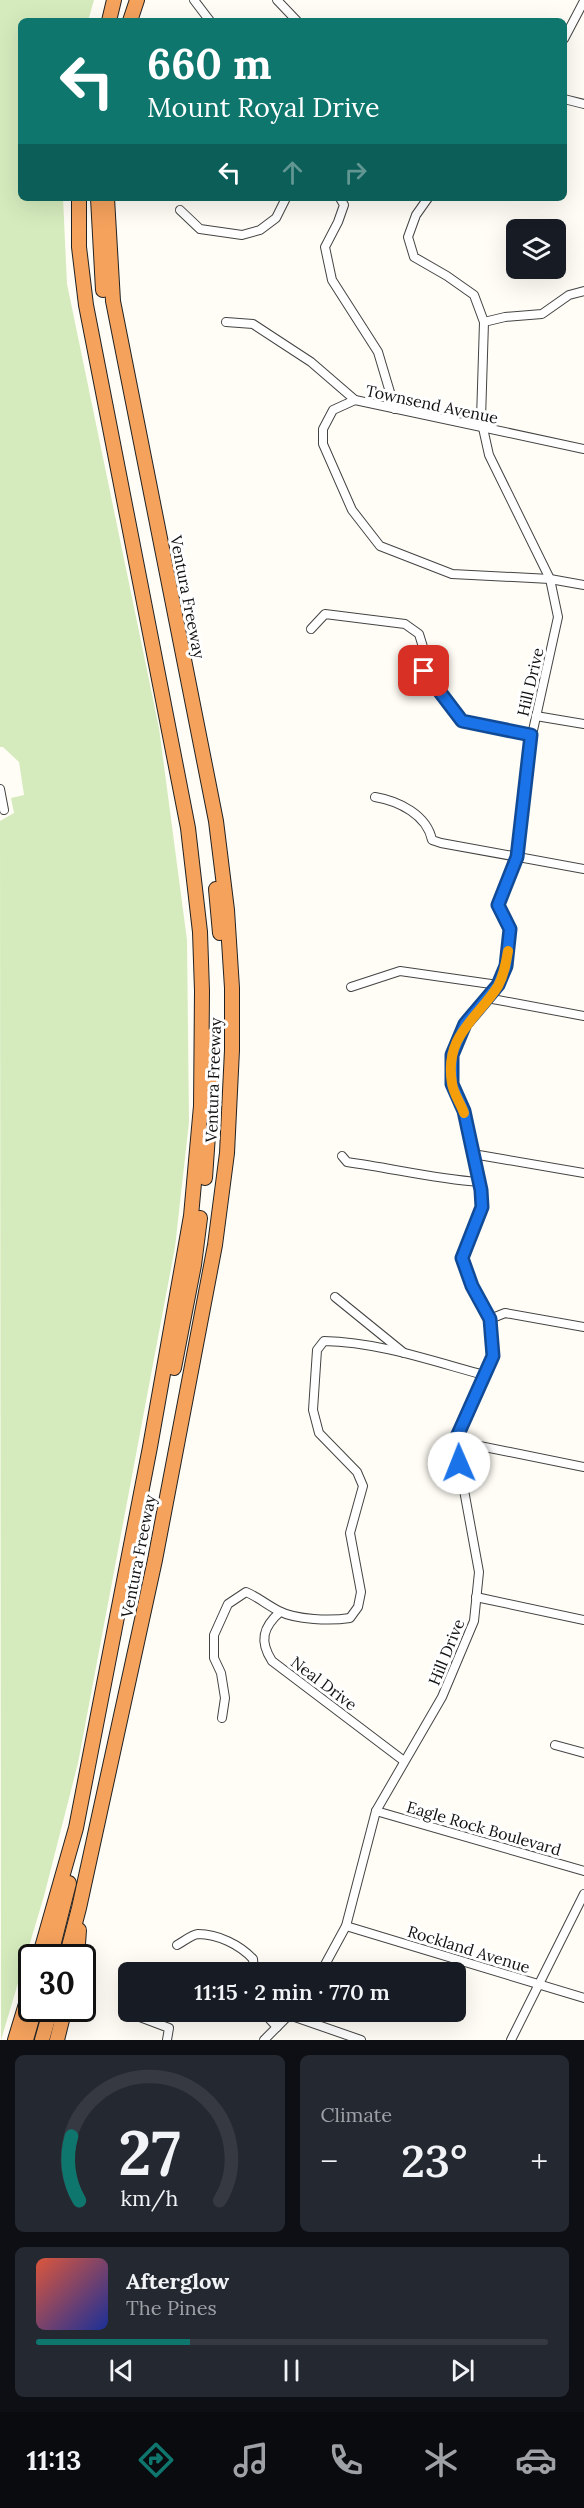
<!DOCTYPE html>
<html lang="en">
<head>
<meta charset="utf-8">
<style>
  body { margin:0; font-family:Lora,serif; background:#242831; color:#f1f3f6; height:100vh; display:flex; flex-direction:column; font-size:22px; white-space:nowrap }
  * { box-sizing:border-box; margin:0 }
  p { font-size:20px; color:#9ea1a6 }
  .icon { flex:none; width:33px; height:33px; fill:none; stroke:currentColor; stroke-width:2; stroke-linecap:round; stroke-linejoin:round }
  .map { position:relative; height:2040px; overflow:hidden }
  .sheet { display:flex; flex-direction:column; gap:15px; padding:15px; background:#0d0f14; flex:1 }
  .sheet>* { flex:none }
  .guide { position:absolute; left:18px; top:18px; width:549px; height:183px; border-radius:9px; box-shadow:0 6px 24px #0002; background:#0f766e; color:#fff; overflow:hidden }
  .controls { position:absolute; left:506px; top:219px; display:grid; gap:12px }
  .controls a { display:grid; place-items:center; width:60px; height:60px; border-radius:9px; background:#171b24; box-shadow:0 6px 24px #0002; font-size:30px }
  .speed { position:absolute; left:18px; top:1944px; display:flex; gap:12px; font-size:30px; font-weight:700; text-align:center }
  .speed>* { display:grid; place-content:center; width:78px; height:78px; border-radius:50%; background:#171b24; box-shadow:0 6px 24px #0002; line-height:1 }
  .speed .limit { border:3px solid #111; border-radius:9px; background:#fff; color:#111 }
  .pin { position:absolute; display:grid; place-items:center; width:51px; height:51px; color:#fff; margin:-26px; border-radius:12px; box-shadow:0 3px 9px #0006 }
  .me { position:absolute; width:66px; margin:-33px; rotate:359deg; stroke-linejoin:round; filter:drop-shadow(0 0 4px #0008) }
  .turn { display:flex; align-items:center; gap:21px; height:126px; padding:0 30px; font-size:27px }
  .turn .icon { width:78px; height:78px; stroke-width:2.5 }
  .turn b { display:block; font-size:42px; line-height:51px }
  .lanes { display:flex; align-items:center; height:57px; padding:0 30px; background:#0003; justify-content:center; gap:30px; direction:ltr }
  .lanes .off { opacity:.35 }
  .big { font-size:45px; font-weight:600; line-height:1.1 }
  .sheet .card { flex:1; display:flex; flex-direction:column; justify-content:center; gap:9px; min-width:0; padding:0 21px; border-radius:9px; background:#242831 }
  .sheet .dial { align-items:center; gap:0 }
  .dial svg { height:156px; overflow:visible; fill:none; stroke:#363941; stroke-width:7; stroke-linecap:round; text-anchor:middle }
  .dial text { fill:#f1f3f6; stroke:none }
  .song { display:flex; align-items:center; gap:18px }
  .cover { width:72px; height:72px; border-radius:9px; background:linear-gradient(135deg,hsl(10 70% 55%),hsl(230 70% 35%)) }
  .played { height:6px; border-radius:3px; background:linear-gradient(90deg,#0f766e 30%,#363941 30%) }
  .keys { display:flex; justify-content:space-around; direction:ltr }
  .heat { display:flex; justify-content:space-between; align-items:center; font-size:33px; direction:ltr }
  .sheet .tiles { flex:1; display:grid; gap:15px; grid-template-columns:1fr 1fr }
  .card:last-child { grid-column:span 2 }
  .trip { position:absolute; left:118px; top:1962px; width:348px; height:60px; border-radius:9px; background:#171b24; box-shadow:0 6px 24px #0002; font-weight:600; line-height:60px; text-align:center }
  .tabs { display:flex; height:96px; justify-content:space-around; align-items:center; background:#090b0e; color:#9ea1a6 }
  .tabs .icon { width:42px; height:42px }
  .tabs .current { color:#0f766e }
  .tabs b { font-size:27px; color:#f1f3f6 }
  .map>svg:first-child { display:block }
  .green { fill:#d5ebbd }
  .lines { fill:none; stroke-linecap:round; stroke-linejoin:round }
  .minor-casing { stroke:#444; stroke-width:10 }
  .motorway-casing { stroke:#222; stroke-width:16 }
  .minor { stroke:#fff; stroke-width:8 }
  .motorway { stroke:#f5a25d; stroke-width:14 }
  .route-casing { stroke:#114b97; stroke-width:15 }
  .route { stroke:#1a73e8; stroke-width:10 }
  .slow { stroke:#f59e0b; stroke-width:10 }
  .labels { text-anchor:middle; stroke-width:6; stroke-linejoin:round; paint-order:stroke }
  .street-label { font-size:16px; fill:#111; stroke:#fff }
</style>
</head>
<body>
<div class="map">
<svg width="584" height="2040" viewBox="0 0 584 2040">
  <rect width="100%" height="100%" fill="#fffdf5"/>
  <path class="green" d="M0 0H94L88 21H21V198H63L67 284 159 728 187 940 189 1122 175 1247 78 1763 44 1896 1 2040 0 821 14 813 11 798 24 795 19 762 3 747H0Z"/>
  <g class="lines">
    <defs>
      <g id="minor">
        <path d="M194 0 210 21"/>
        <path d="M277 0 297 21"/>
        <path d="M564 39 584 1"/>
        <path d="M564 99 584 104"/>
        <path d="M340 198 344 205 338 222 325 247 332 280 378 352 395 409"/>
        <path d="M180 210 200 229 242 235 260 230 276 218 286 198"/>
        <path d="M226 322 253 324 311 362 355 400 584 449"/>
        <path d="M484 322 505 317 542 314 569 295 584 291"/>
        <path d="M355 400 333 410 323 429V444L352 510 380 546 452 574 550 579 584 585"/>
        <path d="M311 629 325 614 405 624 419 634 423 647 424 671 462 721 532 735"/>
        <path d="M536 716 584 724"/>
        <path d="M0 789 4 810"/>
        <path d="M375 797C399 801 427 815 432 840L441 843 584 869"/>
        <path d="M351 987 400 971 498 985"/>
        <path d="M487 998 584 1016"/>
        <path d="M473 1154 584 1173"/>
        <path d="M342 1156 347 1162C391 1168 435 1179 479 1182"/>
        <path d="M335 1297 404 1353"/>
        <path d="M490 1319 505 1313 584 1327"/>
        <path d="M455 1441 584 1467"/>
        <path d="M476 1597 584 1620"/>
        <path d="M280 1612C263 1627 259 1641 272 1661L404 1761"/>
        <path d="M222 1718 225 1698 221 1673 214 1658V1635L228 1604 246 1592C258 1597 267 1605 279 1611 296 1620 331 1621 350 1618L358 1607 361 1592 350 1533 363 1486 357 1472 319 1433 313 1410 317 1350 324 1341C378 1342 432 1361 484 1375"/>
        <path d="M555 1745 584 1753"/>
        <path d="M376 1811 584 1871"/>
        <path d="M346 1926 584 1998"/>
        <path d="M177 1945C183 1942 191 1935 198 1934 218 1934 240 1945 253 1959L254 1972"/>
        <path d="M321 1972 346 1926 376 1811 442 1697 474 1621 479 1572 455 1441 493 1356 490 1319 472 1286 462 1258 482 1207 481 1190 464 1111 452 1084V1055L465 1024 498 985 506 966 510 929 498 905 517 857 532 735 558 617 550 579 489 455 481 419 484 322 474 295 447 276 414 257 408 237 416 215 428 198"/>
        <path d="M124 2011 169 2028 167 2040"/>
        <path d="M263 2012 277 2027"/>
        <path d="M289 2015 361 2040"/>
        <path d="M264 2040 291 2013"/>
        <path d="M511 2040 584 1894"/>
      </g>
      <g id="motorway">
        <path d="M109 21 114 0"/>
        <path d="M130 21 137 0"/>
        <path d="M98 198 103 290"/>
        <path d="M216 889 220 933"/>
        <path d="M210 1085 211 1036"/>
        <path d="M205 1178 208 1135"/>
        <path d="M174 1368 194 1265 200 1218"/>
        <path d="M39 1958 76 1828 150 1447 191 1216 201 1106 202 991 200 932 188 828 86 305 79 247V198"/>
        <path d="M50 1958 69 1883"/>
        <path d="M66 1958 79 1908 155 1560 215 1245 227 1153 232 1050V988L227 910 216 821 113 301 107 198"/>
        <path d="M77 1958 79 1930"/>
        <path d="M15 2040 32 1984"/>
        <path d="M26 2040 35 2008"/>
        <path d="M42 2040 51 2008"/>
        <path d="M57 2040 65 2008"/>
      </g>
    </defs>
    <use href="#minor" class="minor-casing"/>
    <use href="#motorway" class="motorway-casing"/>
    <use href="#minor" class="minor"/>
    <use href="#motorway" class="motorway"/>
  </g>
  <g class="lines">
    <defs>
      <path id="route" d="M424 671 462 721 531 735 517 857 498 905 510 929 506 966 498 985 465 1024 452 1055V1084L464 1111 481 1190 482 1207 462 1258 472 1286 490 1319 493 1356 455 1441 459 1463"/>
    </defs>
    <use href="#route" class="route-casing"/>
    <use href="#route" class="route"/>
    <path class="slow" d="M464 1113C461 1104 453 1093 452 1083 444 1036 477 1019 498 986 504 975 506 963 508 951"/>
  </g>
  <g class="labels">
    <g class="street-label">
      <text transform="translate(432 404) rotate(12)" y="6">Townsend Avenue</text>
      <text transform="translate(188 597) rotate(79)" y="6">Ventura Freeway</text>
      <text transform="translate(530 682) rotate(-77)" y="6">Hill Drive</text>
      <text transform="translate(213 1080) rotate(-88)" y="6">Ventura Freeway</text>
      <text transform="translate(138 1556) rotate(-79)" y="6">Ventura Freeway</text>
      <text transform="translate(446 1652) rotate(-68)" y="6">Hill Drive</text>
      <text transform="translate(324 1683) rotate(37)" y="6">Neal Drive</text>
      <text transform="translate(484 1828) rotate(16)" y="6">Eagle Rock Boulevard</text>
      <text transform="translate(469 1949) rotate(17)" y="6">Rockland Avenue</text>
    </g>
  </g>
</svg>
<div class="controls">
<a><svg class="icon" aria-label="layers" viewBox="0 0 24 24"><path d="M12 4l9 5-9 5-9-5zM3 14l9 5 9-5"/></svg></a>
</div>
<div class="speed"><div class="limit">30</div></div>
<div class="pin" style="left:424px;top:671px;background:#d93025"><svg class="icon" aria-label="arrive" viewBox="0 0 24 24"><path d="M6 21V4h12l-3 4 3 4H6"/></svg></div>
<svg class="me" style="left:459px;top:1463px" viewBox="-20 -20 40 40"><circle r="19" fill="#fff"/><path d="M0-13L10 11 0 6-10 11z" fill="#1a73e8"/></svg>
<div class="trip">11:15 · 2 min · 770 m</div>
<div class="guide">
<div class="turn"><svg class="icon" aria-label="left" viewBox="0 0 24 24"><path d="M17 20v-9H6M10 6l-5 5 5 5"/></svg><div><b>660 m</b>Mount Royal Drive</div></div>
<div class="lanes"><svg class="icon" aria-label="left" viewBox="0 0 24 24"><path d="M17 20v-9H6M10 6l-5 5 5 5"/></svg><svg class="icon off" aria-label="ahead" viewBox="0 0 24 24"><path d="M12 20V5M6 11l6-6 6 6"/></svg><svg class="icon off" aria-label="right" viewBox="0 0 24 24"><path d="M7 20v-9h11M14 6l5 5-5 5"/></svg></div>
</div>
</div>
<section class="sheet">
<div class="tiles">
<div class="card dial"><svg viewBox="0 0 100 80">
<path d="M14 69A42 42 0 1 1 86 69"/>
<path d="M14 69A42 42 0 0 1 10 36" stroke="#0f766e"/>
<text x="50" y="56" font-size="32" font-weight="700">27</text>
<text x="50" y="72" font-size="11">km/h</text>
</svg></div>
<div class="card"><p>Climate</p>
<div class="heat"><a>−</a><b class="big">23°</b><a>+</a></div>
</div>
<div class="card">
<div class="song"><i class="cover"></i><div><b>Afterglow</b><p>The Pines</p></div></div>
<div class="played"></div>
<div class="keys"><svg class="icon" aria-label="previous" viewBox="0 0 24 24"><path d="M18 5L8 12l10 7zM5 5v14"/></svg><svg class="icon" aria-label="pause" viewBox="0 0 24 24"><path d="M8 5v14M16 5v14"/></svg><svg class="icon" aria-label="next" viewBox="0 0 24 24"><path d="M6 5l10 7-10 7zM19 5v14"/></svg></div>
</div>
</div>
</section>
<nav class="tabs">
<b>11:13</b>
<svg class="icon current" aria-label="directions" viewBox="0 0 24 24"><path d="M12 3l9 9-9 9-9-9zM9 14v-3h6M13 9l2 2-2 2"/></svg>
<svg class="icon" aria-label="music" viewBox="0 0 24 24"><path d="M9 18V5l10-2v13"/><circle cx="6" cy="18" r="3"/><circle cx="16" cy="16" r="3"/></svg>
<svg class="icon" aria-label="phone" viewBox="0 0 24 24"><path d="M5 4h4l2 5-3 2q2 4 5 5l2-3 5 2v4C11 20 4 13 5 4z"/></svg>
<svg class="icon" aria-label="climate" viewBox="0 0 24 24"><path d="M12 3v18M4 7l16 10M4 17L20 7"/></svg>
<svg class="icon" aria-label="car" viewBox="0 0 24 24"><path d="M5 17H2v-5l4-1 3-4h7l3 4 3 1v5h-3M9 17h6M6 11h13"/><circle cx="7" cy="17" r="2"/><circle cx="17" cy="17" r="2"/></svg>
</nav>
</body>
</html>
